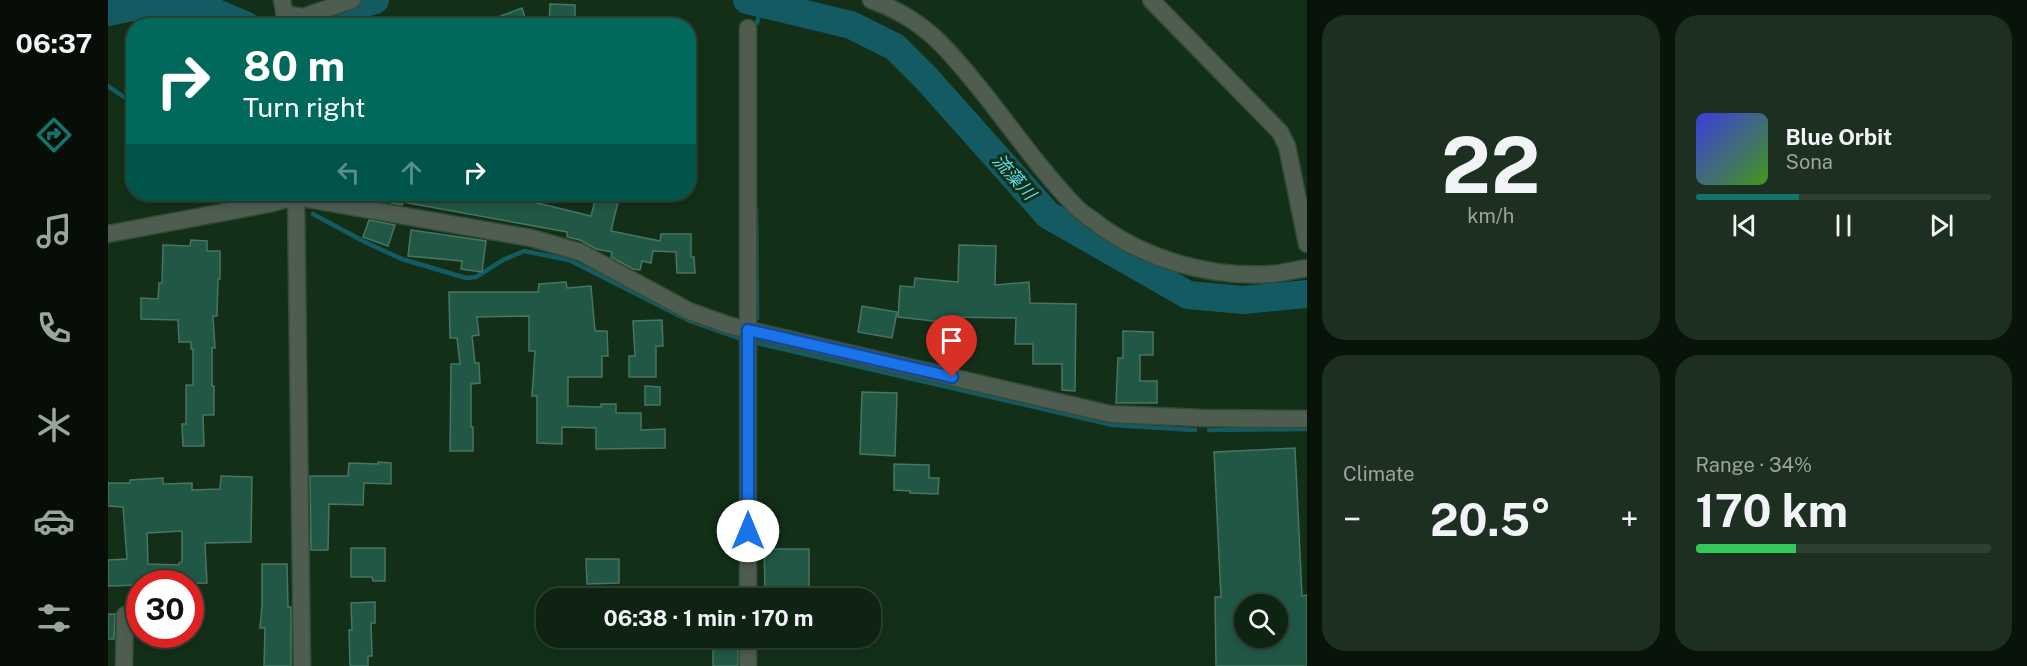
<!DOCTYPE html>
<html lang="en">
<head>
<meta charset="utf-8">
<style>
  body { margin:0; font-family:"Public Sans","Noto Sans JP",sans-serif; background:#1c2f20; color:#f1f3f6; height:100vh; display:flex; flex-direction:column; font-size:22px; white-space:nowrap }
  * { box-sizing:border-box; margin:0 }
  p { font-size:20px; color:#9ba49f }
  .icon { flex:none; width:33px; height:33px; fill:none; stroke:currentColor; stroke-width:2; stroke-linecap:round; stroke-linejoin:round }
  .map { position:relative; flex:1; overflow:hidden }
  .details { display:flex; flex-direction:column; gap:15px; padding:15px; background:#08130a; width:720px }
  .details>* { flex:none }
  .guide { position:absolute; left:18px; top:18px; width:570px; height:183px; border-radius:24px; box-shadow:0 3px 9px #0003,0 0 0 2px #2e4032; background:#00695c; color:#fff; overflow:hidden }
  .controls { position:absolute; left:1126px; top:594px; display:grid; gap:12px }
  .controls a { display:grid; place-items:center; width:54px; height:54px; border-radius:50%; background:#0e2312; box-shadow:0 3px 9px #0003,0 0 0 2px #2e4032; font-size:30px }
  .speed { position:absolute; left:18px; top:570px; display:flex; gap:12px; font-size:30px; font-weight:700; text-align:center }
  .speed>* { display:grid; place-content:center; width:78px; height:78px; border-radius:50%; background:#0e2312; box-shadow:0 3px 9px #0003,0 0 0 2px #2e4032; line-height:1 }
  .speed .limit { border:9px solid #d22; background:#fff; color:#111 }
  .pin { position:absolute; display:grid; place-items:center; width:51px; height:51px; color:#fff; margin:-62px -26px; border-radius:50% 50% 50% 0; rotate:-45deg; box-shadow:0 0 6px #0007 }
  .pin .icon { rotate:45deg }
  .me { position:absolute; width:66px; margin:-33px; rotate:0deg; stroke-linejoin:round; filter:drop-shadow(0 0 4px #0008) }
  .turn { display:flex; align-items:center; gap:21px; height:126px; padding:0 18px; font-size:27px }
  .turn .icon { width:78px; height:78px; stroke-width:2.5 }
  .turn b { display:block; font-size:42px; line-height:51px }
  .lanes { display:flex; align-items:center; height:57px; padding:0 18px; background:#0003; justify-content:center; gap:30px; direction:ltr }
  .lanes .off { opacity:.35 }
  .big { font-size:45px; font-weight:700; line-height:1.1 }
  .details .card { flex:1; display:flex; flex-direction:column; justify-content:center; gap:9px; min-width:0; padding:0 21px; border-radius:24px; background:#1c2f20 }
  .details .dial { align-items:center; gap:0 }
  .dial b { font-size:78px; line-height:1 }
  .song { display:flex; align-items:center; gap:18px }
  .cover { width:72px; height:72px; border-radius:9px; background:linear-gradient(135deg,hsl(240 70% 55%),hsl(100 70% 35%)) }
  .played { height:6px; border-radius:3px; background:linear-gradient(90deg,#0f766e 35%,#2e4032 35%) }
  .keys { display:flex; justify-content:space-around; direction:ltr }
  .heat { display:flex; justify-content:space-between; align-items:center; font-size:33px; direction:ltr }
  .charge { height:9px; border-radius:4px; background:linear-gradient(90deg,#34c759 34%,#2e4032 0) }
  .details .tiles { flex:1; display:grid; gap:15px; grid-template-columns:repeat(2,1fr) }
  .trip { position:absolute; left:428px; top:588px; width:345px; height:60px; border-radius:24px; background:#0e2312; box-shadow:0 3px 9px #0003,0 0 0 2px #2e4032; font-weight:700; line-height:60px; text-align:center }
  main { display:flex; flex:1; min-height:0 }
  .tabs { display:flex; flex-direction:column; width:108px; justify-content:space-around; align-items:center; background:#060e07; color:#9ba49f }
  .tabs .icon { width:42px; height:42px }
  .tabs .selected { color:#0f766e }
  .tabs b { font-size:27px; color:#f1f3f6 }
  .map>svg:first-child { display:block }
  .lines { fill:none; stroke-linecap:round; stroke-linejoin:round }
  .stream { stroke:#145a63; stroke-width:4.5 }
  .river { stroke:#145a63; stroke-width:28 }
  .building { fill:#205845; stroke:#4a7464; stroke-width:1.5; fill-rule:evenodd }
  .minor-casing { stroke:#324c37; stroke-width:19 }
  .tertiary-casing { stroke:#324c37; stroke-width:19 }
  .minor { stroke:#4f5c50; stroke-width:16 }
  .tertiary { stroke:#4f5c50; stroke-width:16 }
  .route-casing { stroke:#114b97; stroke-width:15 }
  .route { stroke:#1a73e8; stroke-width:10 }
  .labels { text-anchor:middle; stroke-width:6; stroke-linejoin:round; paint-order:stroke }
  .water-label { font-size:18px; font-style:italic; fill:#58def1; stroke:#132f18 }
</style>
</head>
<body>
<main>
<nav class="tabs">
<b>06:37</b>
<svg class="icon selected" aria-label="directions" viewBox="0 0 24 24"><path d="M12 3l9 9-9 9-9-9zM9 14v-3h6M13 9l2 2-2 2"/></svg>
<svg class="icon" aria-label="music" viewBox="0 0 24 24"><path d="M9 18V5l10-2v13"/><circle cx="6" cy="18" r="3"/><circle cx="16" cy="16" r="3"/></svg>
<svg class="icon" aria-label="phone" viewBox="0 0 24 24"><path d="M5 4h4l2 5-3 2q2 4 5 5l2-3 5 2v4C11 20 4 13 5 4z"/></svg>
<svg class="icon" aria-label="climate" viewBox="0 0 24 24"><path d="M12 3v18M4 7l16 10M4 17L20 7"/></svg>
<svg class="icon" aria-label="car" viewBox="0 0 24 24"><path d="M5 17H2v-5l4-1 3-4h7l3 4 3 1v5h-3M9 17h6M6 11h13"/><circle cx="7" cy="17" r="2"/><circle cx="17" cy="17" r="2"/></svg>
<svg class="icon" aria-label="filters" viewBox="0 0 24 24"><path d="M4 7h16M4 17h16"/><circle cx="9" cy="7" r="2"/><circle cx="15" cy="17" r="2"/></svg>
</nav>
<div class="map">
<svg width="1199" height="666" viewBox="0 0 1199 666">
  <rect width="100%" height="100%" fill="#132f18"/>
  <g class="lines">
    <g class="stream">
      <path d="M649 23 651 14 663 7"/>
      <path d="M0 86 26 104"/>
      <path d="M648 210 649 318"/>
      <path d="M205 214 257 242 294 259 358 278 368 277 395 260 416 251 461 260 582 321 636 340"/>
      <path d="M649 343 1005 425 1087 430"/>
      <path d="M1101 430 1199 429"/>
    </g>
    <g class="river">
      <path d="M639 0 743 25 787 47 818 78 940 215 1080 295 1135 300 1199 294"/>
      <path d="M0 12 40 4 92 6 139 26"/>
      <path d="M215 16 267 0"/>
    </g>
  </g>
  <g class="building">
    <path d="M442 4 467 5V26H441Z"/>
    <path d="M414 8 420 26H372L371 24Z"/>
    <path d="M271 194H375L399 198 400 194H415L413 199 483 216 488 197 510 202 503 231 552 241 553 234H583V257H586L587 273H569L568 252 545 251 543 263 534 261 532 270 525 269 503 257 504 252 488 249 472 240 459 237V232L295 202 294 205 268 200Z"/>
    <path d="M261 220 287 225 280 246 255 237Z"/>
    <path d="M303 230 378 241 374 272 353 269 354 261 300 256Z"/>
    <path d="M83 240 99 241V251H112V279H110L109 316H105L107 348H104V386H106V415H95L96 446H75L74 424H78V385H85V349H83V342H71L70 320 33 319V298L50 299 51 283H54L55 245 82 246Z"/>
    <path d="M851 245 888 246 887 285 921 282 922 303 968 304 967 391 954 390V364H925V344H907L908 318 834 317V322L790 317 792 286 806 287 807 278 850 282Z"/>
    <path d="M458 282 459 288 483 286 487 331H499L500 356H494V377H460V406L493 407V404H508V413H533V430L557 429V448L488 449V428L454 427V444L429 443V396H424L427 351H421V316L369 317 371 335 364 336 367 363H371L372 383 363 384V427H365V451H342L343 364H352L349 338H342L341 292H430L431 284Z"/>
    <path d="M754 306 789 312 784 338 750 332Z"/>
    <path d="M554 320 555 346H548V377H521V356H527L525 321Z"/>
    <path d="M1015 331 1045 332V355H1032V381H1049V403H1008L1010 358H1015Z"/>
    <path d="M537 386 552 387V405H537Z"/>
    <path d="M754 392 789 393 787 456 752 454Z"/>
    <path d="M1187 448 1194 596 1199 595V666H1108L1107 597H1113L1106 452ZM1137 604H1170V638H1137Z"/>
    <path d="M270 462 283 463V484L256 483 255 505 221 504 220 550H203L202 476H240L241 463 270 464Z"/>
    <path d="M786 464 821 465V478H831L830 494 802 493V491L786 490Z"/>
    <path d="M113 476 144 477 143 542 97 543 99 583 32 584V585L0 586V560L19 559 15 507 0 506V483H22V480L55 478V484L84 483V490L112 489ZM74 531V562L71 563V565L40 564 39 533Z"/>
    <path d="M243 548H277V581H265L264 577H243Z"/>
    <path d="M656 549H701V589H657Z"/>
    <path d="M478 559H511V583L479 584Z"/>
    <path d="M154 564H179L180 607H183V666H156L157 628H152L154 605Z"/>
    <path d="M267 602V623H263L264 656H260V666H242L241 630H244L243 603Z"/>
    <path d="M0 614H7L6 639H0Z"/>
    <rect x="605" y="638" width="25" height="28"/>
  </g>
  <g class="lines">
    <defs>
      <g id="minor">
        <path d="M763 0C818 19 842 52 877 95 907 133 935 173 969 208 975 214 984 219 991 225 1039 260 1103 278 1163 274 1175 273 1187 270 1199 268"/>
        <path d="M1043 0 1172 132 1179 146 1199 244"/>
        <path d="M176 14 195 17 244 0"/>
        <path d="M640 28V598"/>
        <path d="M188 197 194 666"/>
        <path d="M640 638V666"/>
        <path d="M16 666 17 615"/>
      </g>
      <g id="tertiary">
        <path d="M174 0 179 26"/>
        <path d="M0 234 160 204 188 197 423 238 472 252 581 311 620 325 1002 414 1094 418 1199 419"/>
      </g>
    </defs>
    <use href="#minor" class="minor-casing"/>
    <use href="#tertiary" class="tertiary-casing"/>
    <use href="#minor" class="minor"/>
    <use href="#tertiary" class="tertiary"/>
  </g>
  <g class="lines">
    <defs>
      <path id="route" d="M640 531V330L844 377"/>
    </defs>
    <use href="#route" class="route-casing"/>
    <use href="#route" class="route"/>
  </g>
  <g class="labels">
    <g class="water-label">
      <text transform="translate(906 177) rotate(48)" y="6">流藻川</text>
    </g>
  </g>
</svg>
<div class="controls">
<a><svg class="icon" aria-label="search" viewBox="0 0 24 24"><circle cx="10" cy="10" r="6"/><path d="M15 15l6 6"/></svg></a>
</div>
<div class="speed"><div class="limit">30</div></div>
<div class="pin" style="left:844px;top:377px;background:#d93025"><svg class="icon" aria-label="arrive" viewBox="0 0 24 24"><path d="M6 21V4h12l-3 4 3 4H6"/></svg></div>
<svg class="me" style="left:640px;top:531px" viewBox="-20 -20 40 40"><circle r="19" fill="#fff"/><path d="M0-13L10 11 0 6-10 11z" fill="#1a73e8"/></svg>
<div class="trip">06:38 · 1 min · 170 m</div>
<div class="guide">
<div class="turn"><svg class="icon" aria-label="right" viewBox="0 0 24 24"><path d="M7 20v-9h11M14 6l5 5-5 5"/></svg><div><b>80 m</b>Turn right</div></div>
<div class="lanes"><svg class="icon off" aria-label="left" viewBox="0 0 24 24"><path d="M17 20v-9H6M10 6l-5 5 5 5"/></svg><svg class="icon off" aria-label="ahead" viewBox="0 0 24 24"><path d="M12 20V5M6 11l6-6 6 6"/></svg><svg class="icon" aria-label="right" viewBox="0 0 24 24"><path d="M7 20v-9h11M14 6l5 5-5 5"/></svg></div>
</div>
</div>
<section class="details">
<div class="tiles">
<div class="card dial"><b>22</b><p>km/h</p></div>
<div class="card">
<div class="song"><i class="cover"></i><div><b>Blue Orbit</b><p>Sona</p></div></div>
<div class="played"></div>
<div class="keys"><svg class="icon" aria-label="previous" viewBox="0 0 24 24"><path d="M18 5L8 12l10 7zM5 5v14"/></svg><svg class="icon" aria-label="pause" viewBox="0 0 24 24"><path d="M8 5v14M16 5v14"/></svg><svg class="icon" aria-label="next" viewBox="0 0 24 24"><path d="M6 5l10 7-10 7zM19 5v14"/></svg></div>
</div>
<div class="card"><p>Climate</p>
<div class="heat"><a>−</a><b class="big">20.5°</b><a>+</a></div>
</div>
<div class="card"><p>Range · 34%</p><b class="big">170 km</b><div class="charge"></div></div>
</div>
</section>
</main>
</body>
</html>
